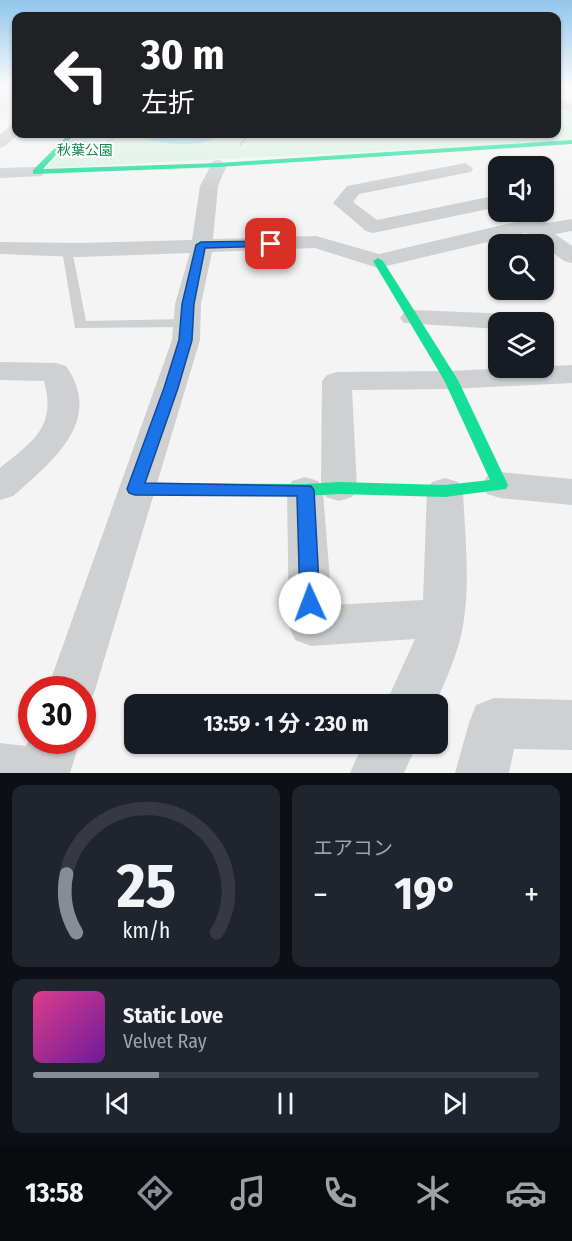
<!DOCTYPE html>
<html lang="ja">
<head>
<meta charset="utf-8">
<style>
  body { margin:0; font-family:"Fira Sans Condensed","Noto Sans JP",sans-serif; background:#20242c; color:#f1f3f6; height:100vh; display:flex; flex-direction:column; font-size:22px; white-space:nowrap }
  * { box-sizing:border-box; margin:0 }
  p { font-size:20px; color:#9ea1a6 }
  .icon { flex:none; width:33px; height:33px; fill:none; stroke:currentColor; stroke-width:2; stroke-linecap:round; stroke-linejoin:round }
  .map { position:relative; height:773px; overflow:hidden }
  .details { display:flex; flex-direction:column; gap:12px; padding:12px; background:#0d0f14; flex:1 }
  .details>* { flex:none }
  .top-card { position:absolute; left:12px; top:12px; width:549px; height:126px; border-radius:12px; box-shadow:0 2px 4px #0004; background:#202124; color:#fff; overflow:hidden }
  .fabs { position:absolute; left:488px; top:156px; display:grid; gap:12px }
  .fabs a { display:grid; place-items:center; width:66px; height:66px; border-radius:12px; background:#171b24; box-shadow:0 2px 4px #0004; font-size:30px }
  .speed { position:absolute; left:18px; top:676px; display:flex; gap:12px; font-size:30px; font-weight:700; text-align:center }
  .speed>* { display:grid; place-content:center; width:78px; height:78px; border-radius:50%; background:#171b24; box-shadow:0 2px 4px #0004; line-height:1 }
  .speed .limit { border:9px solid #d22; background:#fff; color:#111 }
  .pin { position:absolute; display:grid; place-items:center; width:51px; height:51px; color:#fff; margin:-26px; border-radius:12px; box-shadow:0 3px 9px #0006 }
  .me { position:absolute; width:66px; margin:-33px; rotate:358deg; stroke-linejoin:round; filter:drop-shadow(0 0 4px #0008) }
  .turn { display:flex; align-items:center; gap:21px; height:126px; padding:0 30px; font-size:27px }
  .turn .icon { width:78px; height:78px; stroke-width:2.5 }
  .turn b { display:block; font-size:42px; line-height:51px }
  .big { font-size:45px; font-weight:700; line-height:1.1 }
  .details .widget { flex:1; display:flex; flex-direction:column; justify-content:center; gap:9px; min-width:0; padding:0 21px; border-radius:12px; background:#20242c }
  .details .dial { align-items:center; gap:0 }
  .dial svg { height:156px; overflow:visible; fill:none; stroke:#363941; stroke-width:7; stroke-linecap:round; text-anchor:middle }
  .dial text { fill:#f1f3f6; stroke:none }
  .song { display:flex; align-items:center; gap:18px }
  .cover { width:72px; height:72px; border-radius:9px; background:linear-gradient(135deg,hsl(330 70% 55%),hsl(280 70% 35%)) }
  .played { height:6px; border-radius:3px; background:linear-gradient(90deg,#868d94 25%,#363941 25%) }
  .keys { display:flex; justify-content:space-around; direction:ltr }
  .heat { display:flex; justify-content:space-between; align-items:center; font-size:33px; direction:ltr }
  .details .tiles { flex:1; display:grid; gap:12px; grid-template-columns:1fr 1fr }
  .widget:last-child { grid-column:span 2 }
  .trip { position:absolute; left:124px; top:694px; width:324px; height:60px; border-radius:12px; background:#171b24; box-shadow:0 2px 4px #0004; font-weight:700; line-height:60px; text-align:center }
  .tabs { display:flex; height:96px; justify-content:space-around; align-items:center; background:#090b0e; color:#9ea1a6 }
  .tabs .icon { width:42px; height:42px }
  .tabs .on { color:#868d94 }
  .tabs b { font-size:27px; color:#f1f3f6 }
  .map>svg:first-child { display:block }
  .education { fill:#e6e5e6 }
  .green { fill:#d9f2e3 }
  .water { fill:#aee2f0 }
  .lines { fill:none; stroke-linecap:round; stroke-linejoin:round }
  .path-far1 { stroke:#bcc7c4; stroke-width:1.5; stroke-dasharray:2 1.5; stroke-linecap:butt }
  .path { stroke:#bcc7c4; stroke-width:2; stroke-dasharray:2 1.5; stroke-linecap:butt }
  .lane { fill:#ced0d2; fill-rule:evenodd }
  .street { fill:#ced0d2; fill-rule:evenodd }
  .fast { fill:#16e098; fill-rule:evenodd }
  .route { fill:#1a73e8; stroke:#114b97; stroke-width:1.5 }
  .labels { text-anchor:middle; stroke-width:4.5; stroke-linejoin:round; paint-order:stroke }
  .far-park-label { font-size:14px; fill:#17864f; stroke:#fff }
</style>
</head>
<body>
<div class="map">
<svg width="572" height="773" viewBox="0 0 572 773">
  <rect width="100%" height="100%" fill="#f4f4f4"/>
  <rect class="education" x="0" y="86" width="16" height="27"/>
  <path class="green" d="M557 103 572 112V141L46 168 77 134H556Z"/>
  <path class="water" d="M141 134H211L214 137 213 139C191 148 168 144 145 139Z"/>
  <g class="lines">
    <g class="path-far1">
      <path d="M106 143 119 134"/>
      <path d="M242 143 246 137 256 135 330 137"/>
    </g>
    <g class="path">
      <path d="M109 141 103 145 105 148 115 149"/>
      <path d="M240 145 243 141"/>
    </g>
    <path class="lane" d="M67 247 72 250 86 321 186 319 193 323 186 327 75 328 62 250Z"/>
    <g class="street">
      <path d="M556 96 572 104V113L556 106Z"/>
      <path d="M16 124V134H19L5 146 0 148V135L11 125Z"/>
      <path d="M219 160 227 165 218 186 213 239 316 236 379 254 528 219 548 223 572 219V231L555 234 572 246V263L564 261 526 233 378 268 315 248 212 252 201 304 200 340 95 690 88 707 82 709V690H47L172 340 175 304 190 253 79 257 0 254V242L79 243 192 240 200 186 213 161Z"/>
      <path d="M465 163 473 168 471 172 359 194 353 202 377 220 498 195V207L373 233 366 231 333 203 347 186Z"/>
      <path d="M36 167 42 168 45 172 42 176 0 178V168Z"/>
      <path d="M413 310 511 314 520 316 524 322H498V329L404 323 400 318 404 313Z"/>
      <path d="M0 362 56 363 66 366C103 419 56 458 19 491L13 496 0 500V468C33 441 57 427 44 381L0 380Z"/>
      <path d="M572 365V383L451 389 352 390 357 488 352 497 339 501 326 497 323 492 332 605 423 600 427 491 432 482 445 478 458 482 463 491C465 540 472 592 460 640 454 662 444 684 435 705H385L415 639 311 646 295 640 289 626 287 490 292 481 305 477 318 481 321 486 322 381 327 375 337 372 451 371Z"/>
      <path d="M500 472 572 479V505L500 498 487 494 482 485 487 476Z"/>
      <path d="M494 698 572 700V750L514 749 509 773H455L469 723 476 705Z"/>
      <path d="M32 733V741H80L70 773H0V743L26 746Z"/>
      <path d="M363 744H417L404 773H350Z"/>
    </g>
    <g class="fast">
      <path d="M69 134H75L43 169 219 163 572 140V144L219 167 33 174V170Z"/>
      <path d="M378 258 383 261 458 380 508 485 506 489 445 497 339 494 305 496 129 493 127 489 129 485 135 483 305 484 339 482 445 485 490 480 444 380 373 261Z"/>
    </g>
  </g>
  <linearGradient id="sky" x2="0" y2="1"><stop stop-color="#91c6eb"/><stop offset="0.44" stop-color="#fafafa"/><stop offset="1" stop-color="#fafafa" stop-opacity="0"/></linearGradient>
  <rect width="572" height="194" fill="url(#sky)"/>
  <path class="route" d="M271 241 276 244 274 246 205 248 194 304 192 340 178 388 145 483 311 486 314 490 320 603 317 609 310 612 303 609 300 603 297 496 135 495 129 493 127 489 164 388 179 340 182 304 196 245 201 242Z"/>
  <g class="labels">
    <g class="far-park-label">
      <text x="85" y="155">秋葉公園</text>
    </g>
  </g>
</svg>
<div class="fabs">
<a><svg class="icon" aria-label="sound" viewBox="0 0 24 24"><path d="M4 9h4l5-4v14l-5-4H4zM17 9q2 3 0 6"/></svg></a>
<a><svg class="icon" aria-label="search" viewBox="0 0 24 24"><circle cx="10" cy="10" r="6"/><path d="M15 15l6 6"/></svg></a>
<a><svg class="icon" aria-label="layers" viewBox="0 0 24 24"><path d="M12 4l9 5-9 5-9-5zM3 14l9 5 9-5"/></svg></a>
</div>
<div class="speed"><div class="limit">30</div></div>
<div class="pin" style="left:271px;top:244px;background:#d93025"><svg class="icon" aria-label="arrive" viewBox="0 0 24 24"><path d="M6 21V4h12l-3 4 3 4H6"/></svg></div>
<svg class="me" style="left:310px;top:603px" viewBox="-20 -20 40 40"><circle r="19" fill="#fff"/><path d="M0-13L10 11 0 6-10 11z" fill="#1a73e8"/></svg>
<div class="trip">13:59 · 1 分 · 230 m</div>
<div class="top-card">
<div class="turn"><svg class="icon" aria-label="left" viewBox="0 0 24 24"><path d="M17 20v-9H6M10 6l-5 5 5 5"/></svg><div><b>30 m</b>左折</div></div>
</div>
</div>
<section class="details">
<div class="tiles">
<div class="widget dial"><svg viewBox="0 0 100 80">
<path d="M14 69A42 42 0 1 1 86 69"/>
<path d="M14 69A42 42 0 0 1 9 39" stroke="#868d94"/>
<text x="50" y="56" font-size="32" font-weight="700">25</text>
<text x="50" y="72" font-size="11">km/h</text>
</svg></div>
<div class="widget"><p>エアコン</p>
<div class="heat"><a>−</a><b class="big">19°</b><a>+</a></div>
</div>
<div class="widget">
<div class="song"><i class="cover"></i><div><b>Static Love</b><p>Velvet Ray</p></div></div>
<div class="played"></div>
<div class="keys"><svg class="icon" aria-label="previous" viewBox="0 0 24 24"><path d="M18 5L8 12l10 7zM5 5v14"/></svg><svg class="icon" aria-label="pause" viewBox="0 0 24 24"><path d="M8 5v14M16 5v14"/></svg><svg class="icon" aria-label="next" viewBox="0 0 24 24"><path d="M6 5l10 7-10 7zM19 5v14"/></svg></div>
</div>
</div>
</section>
<nav class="tabs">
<b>13:58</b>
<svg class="icon on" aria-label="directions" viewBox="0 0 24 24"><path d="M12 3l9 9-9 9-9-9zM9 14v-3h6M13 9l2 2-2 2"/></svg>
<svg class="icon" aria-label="music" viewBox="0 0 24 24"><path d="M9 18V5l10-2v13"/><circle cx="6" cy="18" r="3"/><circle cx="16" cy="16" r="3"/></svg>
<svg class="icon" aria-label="phone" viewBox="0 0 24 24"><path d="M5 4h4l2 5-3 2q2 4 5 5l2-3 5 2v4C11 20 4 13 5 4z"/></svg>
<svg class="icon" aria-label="climate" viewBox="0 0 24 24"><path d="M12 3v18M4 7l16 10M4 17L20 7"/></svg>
<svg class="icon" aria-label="car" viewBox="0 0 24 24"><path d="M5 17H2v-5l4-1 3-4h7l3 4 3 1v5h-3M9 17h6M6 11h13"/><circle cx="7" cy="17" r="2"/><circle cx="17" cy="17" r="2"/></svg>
</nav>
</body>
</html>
